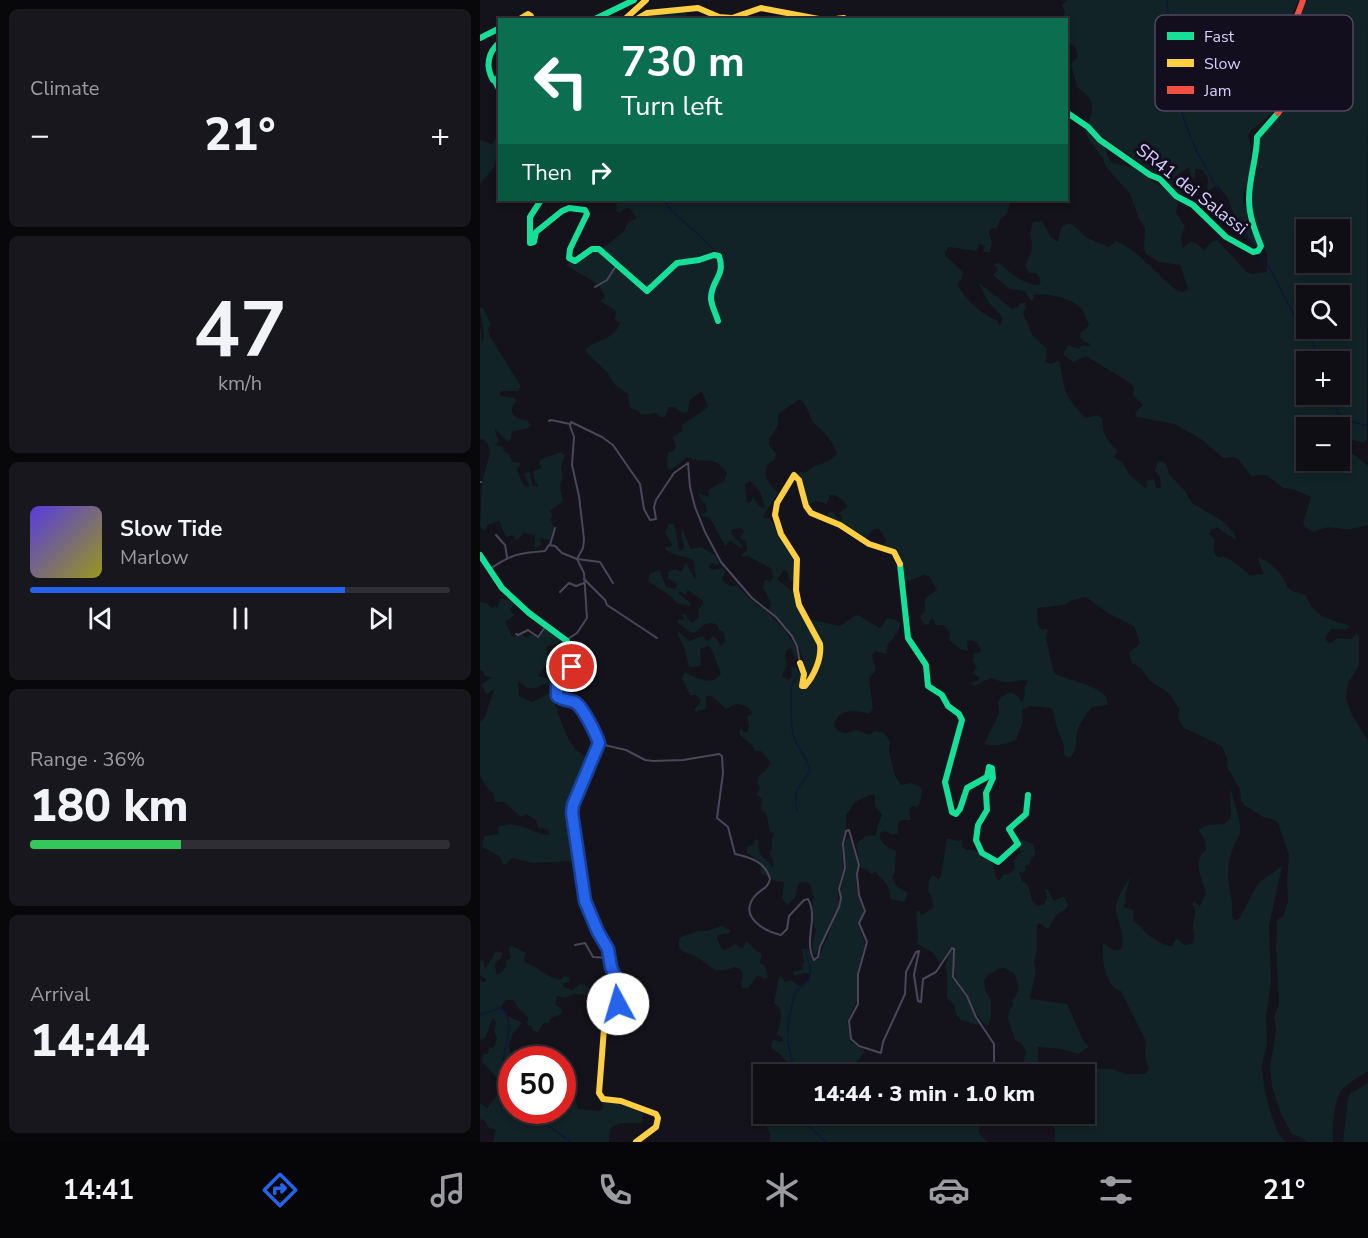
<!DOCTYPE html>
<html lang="en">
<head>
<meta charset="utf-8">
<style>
  body { margin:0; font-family:"Nunito Sans",sans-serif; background:#18171d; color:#f1f3f6; height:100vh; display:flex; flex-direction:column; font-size:22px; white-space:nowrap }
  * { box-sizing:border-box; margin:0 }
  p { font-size:20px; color:#9b9ca0 }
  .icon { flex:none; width:33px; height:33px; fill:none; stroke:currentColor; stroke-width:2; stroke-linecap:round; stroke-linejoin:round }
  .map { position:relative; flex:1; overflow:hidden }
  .sheet { display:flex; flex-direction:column; gap:9px; padding:9px; background:#08080b; width:480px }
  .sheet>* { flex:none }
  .hud { position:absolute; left:18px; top:18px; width:570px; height:183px; border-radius:0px; box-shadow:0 3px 9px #0003,0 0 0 2px #2f2e34; background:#0b6e4f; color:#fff; overflow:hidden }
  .fabs { position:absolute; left:816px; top:219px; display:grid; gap:12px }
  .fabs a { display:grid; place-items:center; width:54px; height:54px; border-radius:0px; background:#0f0e14; box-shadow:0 3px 9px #0003,0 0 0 2px #2f2e34; font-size:30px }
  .speed { position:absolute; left:18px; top:1046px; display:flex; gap:12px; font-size:30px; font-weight:700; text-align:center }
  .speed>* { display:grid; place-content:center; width:78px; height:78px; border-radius:50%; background:#0f0e14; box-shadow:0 3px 9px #0003,0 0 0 2px #2f2e34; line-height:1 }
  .speed .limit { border:9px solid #d22; background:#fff; color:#111 }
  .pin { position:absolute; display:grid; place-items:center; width:51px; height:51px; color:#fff; margin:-26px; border:3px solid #fff; border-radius:50%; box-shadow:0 2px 6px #0007 }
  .me { position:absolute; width:66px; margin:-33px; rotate:354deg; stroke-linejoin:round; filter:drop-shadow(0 0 4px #0008) }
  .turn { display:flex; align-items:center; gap:21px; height:126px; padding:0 24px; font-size:27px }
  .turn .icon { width:78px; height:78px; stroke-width:2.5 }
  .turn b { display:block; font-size:42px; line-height:51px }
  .then { display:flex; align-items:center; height:57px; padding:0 24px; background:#0003; gap:12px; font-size:22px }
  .big { font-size:45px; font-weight:800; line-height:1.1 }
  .sheet .tile { flex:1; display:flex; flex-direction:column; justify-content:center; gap:9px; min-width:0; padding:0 21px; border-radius:9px; background:#18171d }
  .sheet .dial { align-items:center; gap:0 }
  .dial b { font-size:78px; line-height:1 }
  .song { display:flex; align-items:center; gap:18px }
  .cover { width:72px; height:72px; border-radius:9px; background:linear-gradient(135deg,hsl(250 70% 55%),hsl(60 70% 35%)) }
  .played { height:6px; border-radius:3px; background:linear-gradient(90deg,#2563eb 75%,#2f2e34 75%) }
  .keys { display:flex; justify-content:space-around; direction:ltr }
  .heat { display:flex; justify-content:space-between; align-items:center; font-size:33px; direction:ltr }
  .charge { height:9px; border-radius:4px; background:linear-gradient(90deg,#34c759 36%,#2f2e34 0) }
  .trip { position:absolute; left:273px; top:1064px; width:342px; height:60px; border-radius:0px; background:#0f0e14; box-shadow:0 3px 9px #0003,0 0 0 2px #2f2e34; font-weight:800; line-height:60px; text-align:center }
  .dock { display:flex; height:96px; justify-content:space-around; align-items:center; background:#060608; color:#9b9ca0 }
  .dock .icon { width:42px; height:42px }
  .dock .current { color:#2563eb }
  .dock b { font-size:27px; color:#f1f3f6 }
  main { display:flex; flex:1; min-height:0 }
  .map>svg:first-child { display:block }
  .green { fill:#112326; fill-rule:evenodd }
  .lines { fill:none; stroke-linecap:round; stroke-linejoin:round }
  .stream { stroke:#0d1835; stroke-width:1.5 }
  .street { stroke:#4a475b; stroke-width:2 }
  .fast { stroke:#16e098; stroke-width:6 }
  .slow { stroke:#ffcf43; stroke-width:6 }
  .jam { stroke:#f24e42; stroke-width:6 }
  .route-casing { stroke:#184099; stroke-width:15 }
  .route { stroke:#2563eb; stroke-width:10 }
  .labels { text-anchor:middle; stroke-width:6; stroke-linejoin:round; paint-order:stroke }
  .street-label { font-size:18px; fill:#d7cffb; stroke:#120e1e }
  .key { fill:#120e1e; stroke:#4d4860; stroke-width:1.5 }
  .key-label { font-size:16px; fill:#d7cffb }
</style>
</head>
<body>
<main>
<section class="sheet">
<div class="tile"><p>Climate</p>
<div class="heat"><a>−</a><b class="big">21°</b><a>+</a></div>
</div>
<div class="tile dial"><b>47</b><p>km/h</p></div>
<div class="tile">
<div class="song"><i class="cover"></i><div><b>Slow Tide</b><p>Marlow</p></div></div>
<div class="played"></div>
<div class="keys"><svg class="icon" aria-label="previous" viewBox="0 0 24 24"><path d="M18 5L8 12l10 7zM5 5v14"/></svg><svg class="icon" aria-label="pause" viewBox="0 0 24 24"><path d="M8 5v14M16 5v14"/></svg><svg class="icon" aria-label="next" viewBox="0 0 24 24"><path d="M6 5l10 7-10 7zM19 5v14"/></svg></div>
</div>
<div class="tile"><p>Range · 36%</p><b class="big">180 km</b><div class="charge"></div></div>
<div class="tile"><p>Arrival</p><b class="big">14:44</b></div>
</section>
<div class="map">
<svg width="888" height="1142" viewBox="0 0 888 1142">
  <rect width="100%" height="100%" fill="#14121a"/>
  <g class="green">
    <path d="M588 0H819L808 22 798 48 799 65 797 87 800 97 798 108 771 131 768 136 771 146 770 176 764 190 763 201 768 212 767 222 779 246H775L753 223V212L747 197 739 187 735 186 729 191 727 189 728 179 723 170 715 169V179L711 177 709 167 697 175 702 185H710V188L705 194H697L682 178 612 129 608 122C617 104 611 97 597 87L591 64 598 57 595 47 587 42V32L590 31 591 29 587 25 586 20 583 19 585 12 582 5Z"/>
    <path d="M826 0H888L887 440 883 442 872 440 871 449H860V428H826V460H860V455L873 454 888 466V525C881 527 871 530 863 529 850 528 848 525 834 532L825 527 823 523 831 497 813 489 803 488 787 475 771 476 758 459 753 457 743 458 721 439 694 424 657 417 655 412 663 405 653 395 654 387 650 383 606 356 593 362 583 355 588 345 599 349 602 345 610 346V344L603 341 600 337 601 332 607 328 609 324C606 320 605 315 603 311 595 298 567 293 554 295L553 300H550L545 291 530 289 513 275 518 270 514 264 519 263C530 272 543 285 559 285 562 280 560 277 556 273H549L545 266 551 252 552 244 550 234 553 222 562 221 571 237 578 242 581 227C593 218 597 230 605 236 611 241 621 243 628 247L636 241C661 251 676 276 698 291L703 292 708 289 700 265 679 262 666 254 664 249 665 228 659 219 650 194 626 167 622 157 609 140 606 134 607 129 625 148 629 159 633 163 654 168 686 190 698 202 696 213 705 226 701 237 703 248 710 242 716 243 724 250 731 242 737 240 767 272 772 274 787 272V255L774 223 771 201 779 157 778 141 781 134 803 109 806 101 804 82 808 69 807 54 816 24ZM826 230H860V262H826ZM826 296H860V328H826ZM826 362H860V394H826Z"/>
    <path d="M205 12 209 19 159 20 172 13Z"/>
    <path d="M16 138 19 140V153L16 156 15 166 0 184V140L12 144Z"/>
    <path d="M137 200H528L530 202 527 214 521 218 516 229 512 228 509 232 512 242 510 252H503L505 246 499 244 497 251 469 247 465 252V255L483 272 482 278 477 284C485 298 502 316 517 320L520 326 522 319 520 314 509 303 498 282 532 309 538 307 540 303H545L546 309 543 313 553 336 567 349 566 362 571 364 578 361 580 363C585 392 583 395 606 418L617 415 623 419C621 435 628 440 638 451L633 457 642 462 649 474 665 488 667 486 666 481 674 479 676 488H681L680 476 675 471 678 461 686 463 689 474 705 491 712 503 744 522 755 534 756 540 738 528 731 529 729 534 735 540C734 548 731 553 740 558L742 556C750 558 763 569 770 575L784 574 777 557C790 561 804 574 807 587L812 591 826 595C834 617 848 619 868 625L869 627 865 630 851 629 845 638 848 643 853 642 857 638 871 639 877 634 879 636V665L868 683 866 699 872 715 888 740V1071C879 1077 868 1083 861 1091 854 1101 852 1130 853 1142H827L824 1139 812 1134 801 1114 792 1087 790 1067 796 1030 794 1017 799 1004 796 947 797 920 803 917 808 901 807 881 809 855 798 823 794 820 783 817 764 805 761 801 760 789 747 767 748 762 742 746 704 728 698 719 699 709 690 694 670 681 661 668 652 663 649 653 660 643 654 626 626 612 606 597 593 600 584 605 557 608 558 625 562 630 566 629 568 630 566 638 574 673C591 682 612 683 626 696L628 705 612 707C606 714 601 721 598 729 594 740 600 750 589 758L584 755C585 743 580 737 577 727 574 719 576 715 571 708L550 706 542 710 543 722 536 740C528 744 514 747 504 744L519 713 518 702 521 697 531 692 538 696 541 702 543 701 545 693 544 688 548 681C541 679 534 682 526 682 520 682 516 679 510 678L495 686 493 685 491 683 499 680V677L492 673 497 668 493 661 494 653 501 652C500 644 494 638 487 641L488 651 480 649 469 640 470 633 463 625H455L454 620 451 619 449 624 444 625 440 617 445 611V598L457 590 449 576 444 575 429 581 426 580C420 560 423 558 404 545L406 540 399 529H394L385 539 349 519 347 514 351 511 355 514 357 519 361 520 362 517 359 513 367 507C366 501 354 493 349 495V500L346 504 336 501 328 506 319 472H326C336 463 349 464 357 454 353 441 344 432 335 424 328 417 329 406 320 399L298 414V425L289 440V445L296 453 295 459 287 465C283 480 290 484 298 493L283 516 284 518H289C292 520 314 555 315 560 317 565 315 574 314 580L310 582 307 571 305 569 297 579 315 594 323 618 339 644V652L331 677 323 684C330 657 311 626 289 610L291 603 283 587 285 580 291 581 293 577 292 569 268 556 262 557 261 555 267 550 266 541 261 539 260 536 264 532 261 528 251 530V533L263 547 261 548 250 541 245 546 230 518 219 515 227 512 225 502 221 500 218 493 229 497 228 490 244 481 247 473C231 452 226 466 207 457L191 470 187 468 188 453 193 451 196 447 193 437 202 431V425C210 418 221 414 228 406L222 391 210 400 208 411 203 413 194 407H189L185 417H180L176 413 161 415 158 411 150 408 148 394 135 385 127 372 106 352V349C120 338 132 341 140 323L135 320 136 311 120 301 125 297 119 285 86 265C97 257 109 244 123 248L144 231 149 221 155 219 156 217 149 208H146L139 213 136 211ZM270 481C281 492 281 493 285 508L279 506 273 497 271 502 267 503 265 485Z"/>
    <path d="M0 308H3L11 324 8 329 10 337 41 386 38 391H23L20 393 21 396 35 398 36 401C27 412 34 419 46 420L51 425 48 428 32 432 31 439 28 442 15 429V431L19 441 15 445 23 447 24 452 28 453 33 462 40 463V466L36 468C41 476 39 483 48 488L49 485 44 474 47 472 50 473 52 485 57 487 58 485 55 482 53 471 62 468 59 463 61 459 81 452 85 456 81 467 83 477 80 485 83 501 70 511 73 516 70 519 74 527 70 540 60 538 61 545 55 549V535L44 533 36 541 33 535 26 537 19 521 7 525 6 530H2L0 526 2 482 10 453 8 444 3 439 0 440V326L2 343C7 330 0 321 0 308Z"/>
    <path d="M189 524H194L195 527 199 550 202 551 204 546 201 533 203 531 211 549 221 547 235 555 239 563 238 565 232 563 229 567 232 570 243 568 246 573 242 577 244 582 252 587 257 585 271 600 286 611 304 629 316 647 317 658H315L311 648 306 651 305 659 307 664 302 676 309 680 312 676 311 668 316 667 318 672 322 674 320 684 322 688 330 686C334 678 344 648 340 640 337 632 331 627 329 619L360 626 373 617 378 615 400 628 407 618 416 620 420 624 418 632 408 644 406 654 395 651 392 655 396 670 389 678 393 709 389 714C376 710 357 708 354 726 361 735 366 734 376 730L390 735 394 731 404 733 410 741 409 751 415 776 421 785 431 783 441 787C443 793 441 801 438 807L432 806 429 810 431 820H421L418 824V834H412L405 831 400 833C400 845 407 846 416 851L415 872 412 877C416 886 418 889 428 892L425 902 410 899C410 886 405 881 395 872L390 874 387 869 381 868 376 844 386 836 396 835 398 824 402 815 395 806V795H389L375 802 366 815V827L362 848 363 870 358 886V906L336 954 334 955 332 945 336 930C327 918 340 895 327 882L319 883 315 898 307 905 302 899 304 882 295 881 281 873V862L267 853V847L274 844 275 839 278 840 279 853 293 867V860L289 853 292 849V839L294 833 290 832 286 813 281 810 282 799 276 794 280 788 277 782 278 777 288 768 290 762 281 751H275C272 742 263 741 259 732L261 728 264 732H267L269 727 267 716 272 714C271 706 263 705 256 704L246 709 232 696H226V709L216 712 214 710 221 701 216 695H210L202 679 205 672C216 678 234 688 241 672 235 664 236 653 228 646L220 649 221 664 220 666 209 667 204 646 198 636V631L209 641 222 636 227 641 233 636 237 639 241 646 245 642 244 632 239 630 237 625C229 620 221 626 215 633L210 632 197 622 199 619 204 620 202 615 204 613 210 621 213 622 219 617 218 610 223 604V601L208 590 205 595 201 592 198 593 212 604 210 606 197 603 189 595 168 581 170 573 180 570 186 587 195 589 197 584 188 578V572L195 569 201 572 206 562 214 578 216 579 214 561C203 554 197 558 186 550V547H191L192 544 185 533Z"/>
    <path d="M22 598 35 603 30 610 35 615 25 622 32 636H37L43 633 45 638 53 634 57 638 67 628 84 641 66 647 69 661 58 676 67 678 77 665 89 668 76 686 64 684 56 688H47L38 681 39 696 52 702 70 693 72 694C77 709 86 742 98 751 102 755 105 756 109 760L91 806 93 845 95 846 97 861 53 863 32 858 26 864H23L19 856 2 847 4 836 18 834 19 827C37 818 50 833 68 835L69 832 67 829 58 828 56 820 46 814 41 817 24 802H15L13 793 6 786 0 775V722L4 718 15 688 6 695 2 684 12 677 5 676 3 671 0 670V602L6 603 12 608 15 606 17 608Z"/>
    <path d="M750 788C753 798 762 824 760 834 759 838 755 842 754 846 745 868 748 881 752 902 753 909 750 913 754 920L759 919 774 890 780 882 802 866 789 926 791 982 786 1016 787 1044 782 1065 784 1087 791 1114 799 1135 806 1142H575V1130L568 1113H604V1074H550C538 1063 543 1067 546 1052L542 1044 535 1040 528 1018 529 1010 533 1006 532 1000C540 993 539 982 534 973L524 968 518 969 514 972 509 974 504 981 505 991 511 999V1017L508 1027 499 1018 487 994 476 979 474 962V947L470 948 460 963 452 952 437 944C440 933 434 922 437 911H439L442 915 453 908 452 898 448 891 449 880 452 876H455L458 880 461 876 467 838 478 841 482 839V846L486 850C496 849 506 854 512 863 516 870 513 877 519 881L523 875 529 874 535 868 534 860 541 852 540 850 535 849 540 845 541 839 553 844 556 854 551 859 550 864 545 866V871L543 873 539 871 542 881 548 885 552 900 558 906 564 904 567 897 565 889 568 890 574 901 583 896 588 904 586 909 577 914 569 928H566L559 923 557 925V951L554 962 556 972 550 997 551 999 587 1004 603 1040 609 1047 598 1054 581 1049 558 1047V1064L565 1067 632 1069 647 1074H665L669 1068C662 1056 667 1050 665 1039L641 991C625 988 621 957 623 943 629 947 636 954 642 948 644 935 640 927 637 915 632 902 645 886 651 876L645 894 646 902 643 907 653 910 654 922C661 925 660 927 665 932 671 938 684 946 692 946L697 938 704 945 712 944C715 937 714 936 713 929 712 918 719 913 712 904L714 901 720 906 726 894C724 880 710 862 726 850L725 840 718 830 728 825 744 824 751 818Z"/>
    <path d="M369 837 378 865 376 885 384 912 378 924 385 944 377 974V1001L367 1022 371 1042 385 1051 377 1062 366 1070V1074H308C310 1063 302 1054 292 1049L291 1045 293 1040 302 1042 303 1038 298 1035 297 1033C301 1020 305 1011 294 1003L299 977 301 976 305 982 311 980 319 986 330 980V974L324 973 313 976 314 972 323 969 322 965 324 962 322 949H328L332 960H338L359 908 362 884 366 869 364 852 366 840Z"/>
    <path d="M241 926 250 930V933L239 935 237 938 242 949 245 950 255 944 263 949 266 941C272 945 274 950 282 954L280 963 285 966 288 977 284 979 280 976H277L268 988H262L261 983 263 974 260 969 255 967C235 974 235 970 220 959 213 954 205 954 199 948V939L201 937 218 931H227Z"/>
    <path d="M32 946 46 953 44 960 45 962C59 967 67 978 81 980L84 976 89 977 90 981 83 984V987L92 990 100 984 106 985 113 991 133 984 137 986 110 995 95 994 85 998 77 996 75 1005 82 1009 81 1014 71 1018 69 1023H64L58 1032 53 1031 51 1025 49 1026 47 1024 48 1017 38 1008 34 1000H26L21 1007C27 1019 33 1017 42 1023L33 1033 28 1047 31 1052 41 1059H32V1110H82L83 1095 86 1091 85 1084H88L93 1091 98 1109 120 1111 122 1110 123 1102 145 1104 161 1110 163 1115 162 1123H141L131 1127 129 1134V1142H13L16 1130 9 1128 5 1121 0 1119V1103L7 1108C19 1093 18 1098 17 1078L2 1062 3 1054H8L9 1048 14 1047 17 1039 14 1031 16 1023 14 1019 12 1020 5 1038 0 1040V981L5 982 7 980 0 975V960L3 961 5 969 16 951 23 953 21 958 15 963 16 974H19L26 967V961L31 958 28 948Z"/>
    <path d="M471 951 473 952 472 978 485 996 500 1025C493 1025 488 1021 481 1020L476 1014 474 1005 467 998V972L465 966Z"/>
    <path d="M888 1083V1142H863L868 1098 871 1093Z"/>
    <path d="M293 1113H441L451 1115 452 1113H514C503 1126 489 1126 508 1142H289L290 1135 287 1126 279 1121 291 1117Z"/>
  </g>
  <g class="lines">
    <g class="stream">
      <path d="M687 0 693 85 708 131 718 154 754 218 776 249"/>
      <path d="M183 200C197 221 221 232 236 253"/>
      <path d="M779 253C794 271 801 292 812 311 824 333 835 334 837 362"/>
      <path d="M853 394C854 419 867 421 888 426"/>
      <path d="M317 811C313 784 319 791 330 771 328 757 318 749 314 737 311 731 310 691 312 685 315 679 319 675 320 668"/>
      <path d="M0 1015 20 1008H23C42 1033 6 1067 32 1098"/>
      <path d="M316 1074C309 1050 304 1035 311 1010 312 1004 313 997 316 992 321 985 328 984 330 975 333 961 321 959 329 939"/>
      <path d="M50 1110 62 1121 91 1142"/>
      <path d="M325 1113 328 1125 346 1142"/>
    </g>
    <g class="street">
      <path d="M115 287 127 280 136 266"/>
      <path d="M69 421 71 420 90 424"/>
      <path d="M0 482H1"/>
      <path d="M16 535 25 545 27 557"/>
      <path d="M70 545 75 528"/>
      <path d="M10 569C31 554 40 553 65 551L69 545 75 546 82 553 97 559 104 573 107 618 97 633 86 640"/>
      <path d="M104 579 125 600 127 605 177 638"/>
      <path d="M133 583 120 562 97 559 103 548 104 539 99 496 92 465 94 437 90 426 91 422 122 437 133 445 160 484 164 509 170 520 176 519 174 507 176 500 194 473 208 463 210 487 215 507 225 532 241 562 272 598 296 617 312 636 317 646 320 663"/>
      <path d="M80 592 89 583 96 586 104 583"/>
      <path d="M36 634 38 635 48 630 58 637 66 626"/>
      <path d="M120 744 146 750 165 760 173 761 203 760 239 754 242 756 243 773 237 818 248 827 255 854C271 858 285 861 290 879 288 889 280 889 274 897 259 917 284 931 301 935L307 929 309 916 324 900 328 899C339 918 323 940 334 960L338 957 340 947 359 907 361 898 359 889 365 868 363 844 366 831 369 830 379 865 377 874 379 895 385 911 379 923 387 942 378 974V1004L369 1021 371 1039 379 1046 401 1053 403 1042 425 994 426 972 436 952 439 951 434 975 438 1001 441 1002 443 979 456 972 472 948 474 949 473 977 487 996 496 1017 514 1044V1064L518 1074"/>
      <path d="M95 945 105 943 113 957 129 958"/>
    </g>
    <g class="fast">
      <path d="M113 20 154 0"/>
      <path d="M0 38 20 28"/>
      <path d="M20 42C8 52 5 66 13 80L18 79 20 70"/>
      <path d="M15 81 20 91"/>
      <path d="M586 112 608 127 620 140 670 175 680 179 696 196 713 205 746 237 773 252 778 251 781 246C775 231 769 216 769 199 769 178 777 158 777 137L798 113"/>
      <path d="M61 200 50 217V243L54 242 56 232 82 211 89 208 105 210 107 214 90 249 89 258 95 261 112 249H119L167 291 197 263 219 260 234 255 239 256C246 276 231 280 231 298 231 305 236 314 238 321"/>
      <path d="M0 555 22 588 49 613 87 641 92 667C86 677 74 685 79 698L98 706 119 741 93 805 92 813C96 840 98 876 105 901 110 920 126 937 129 957"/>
      <path d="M420 564 428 638 446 665 448 686 462 695 468 706 479 714 482 720 465 782 472 812 476 814 480 809 487 788 507 777 509 767 512 768 513 778 506 793 507 810 498 825 496 840 502 853 518 862 538 844 529 829 546 814 548 795"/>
    </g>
    <g class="slow">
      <path d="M38 20 48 14 51 16 50 20"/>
      <path d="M144 20 166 0"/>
      <path d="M155 20 167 13 218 8 239 17 252 18 281 8 344 20"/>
      <path d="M347 20 364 18 367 20"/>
      <path d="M320 663 324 674 322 686H325C334 676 342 658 340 644L319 605 316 590 317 559 301 534 295 515 297 503 314 475 319 480 326 506 331 513 360 525 389 544 414 552 420 564"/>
      <path d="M129 957C132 972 144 987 142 1002L130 1009 125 1016 119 1093 123 1099 141 1101 176 1114 178 1118 176 1127 156 1142"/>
    </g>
    <path class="jam" d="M798 113C808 102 801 94 803 82 804 70 804 56 807 45 811 29 818 15 823 0"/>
  </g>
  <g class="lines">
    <defs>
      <path id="route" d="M92 667 77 687V696C83 701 90 699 96 703 104 709 116 734 119 743L93 805 92 813 105 901 118 932 128 949 131 967 143 995 141 1002 138 1004"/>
    </defs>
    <use href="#route" class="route-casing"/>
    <use href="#route" class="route"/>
  </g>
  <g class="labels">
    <g class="street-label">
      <text transform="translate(712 189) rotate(38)" y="6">SR41 dei Salassi</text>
    </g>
  </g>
  <rect x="675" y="15" width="198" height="96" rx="9" class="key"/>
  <rect x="687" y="32" width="27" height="8" fill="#16e098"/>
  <rect x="687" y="59" width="27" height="8" fill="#ffcf43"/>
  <rect x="687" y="86" width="27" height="8" fill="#f24e42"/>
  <g class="key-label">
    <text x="724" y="42">Fast</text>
    <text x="724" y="69">Slow</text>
    <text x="724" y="96">Jam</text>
  </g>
</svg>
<div class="fabs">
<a><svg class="icon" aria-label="sound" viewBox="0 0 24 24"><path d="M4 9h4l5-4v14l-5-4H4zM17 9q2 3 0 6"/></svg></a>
<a><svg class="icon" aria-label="search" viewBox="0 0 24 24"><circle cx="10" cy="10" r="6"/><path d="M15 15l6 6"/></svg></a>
<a>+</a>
<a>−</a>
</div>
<div class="speed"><div class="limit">50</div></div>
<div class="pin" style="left:92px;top:667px;background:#d93025"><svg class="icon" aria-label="arrive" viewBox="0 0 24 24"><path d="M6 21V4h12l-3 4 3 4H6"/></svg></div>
<svg class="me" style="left:138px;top:1004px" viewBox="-20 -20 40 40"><circle r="19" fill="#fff"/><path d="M0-13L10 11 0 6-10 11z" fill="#2563eb"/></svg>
<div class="trip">14:44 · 3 min · 1.0 km</div>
<div class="hud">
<div class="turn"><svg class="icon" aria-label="left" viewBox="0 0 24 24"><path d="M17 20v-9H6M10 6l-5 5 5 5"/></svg><div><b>730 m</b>Turn left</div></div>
<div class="then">Then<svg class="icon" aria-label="right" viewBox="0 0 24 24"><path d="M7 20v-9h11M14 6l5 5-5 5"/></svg></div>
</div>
</div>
</main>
<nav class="dock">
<b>14:41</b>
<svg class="icon current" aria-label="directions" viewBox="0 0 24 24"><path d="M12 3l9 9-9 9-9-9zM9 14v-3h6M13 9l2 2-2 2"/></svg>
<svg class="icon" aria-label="music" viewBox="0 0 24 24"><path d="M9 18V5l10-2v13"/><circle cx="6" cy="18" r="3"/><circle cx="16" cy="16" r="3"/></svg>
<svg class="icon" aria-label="phone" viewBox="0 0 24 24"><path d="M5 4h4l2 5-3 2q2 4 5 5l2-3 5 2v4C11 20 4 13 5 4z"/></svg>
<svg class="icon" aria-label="climate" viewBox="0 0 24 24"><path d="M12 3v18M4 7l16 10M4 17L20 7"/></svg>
<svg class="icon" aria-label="car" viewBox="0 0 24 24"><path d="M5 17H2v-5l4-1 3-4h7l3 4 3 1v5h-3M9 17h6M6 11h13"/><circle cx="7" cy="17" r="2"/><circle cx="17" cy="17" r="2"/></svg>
<svg class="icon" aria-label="filters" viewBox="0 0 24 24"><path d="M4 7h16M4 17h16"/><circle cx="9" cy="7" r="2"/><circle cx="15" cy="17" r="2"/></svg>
<b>21°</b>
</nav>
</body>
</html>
